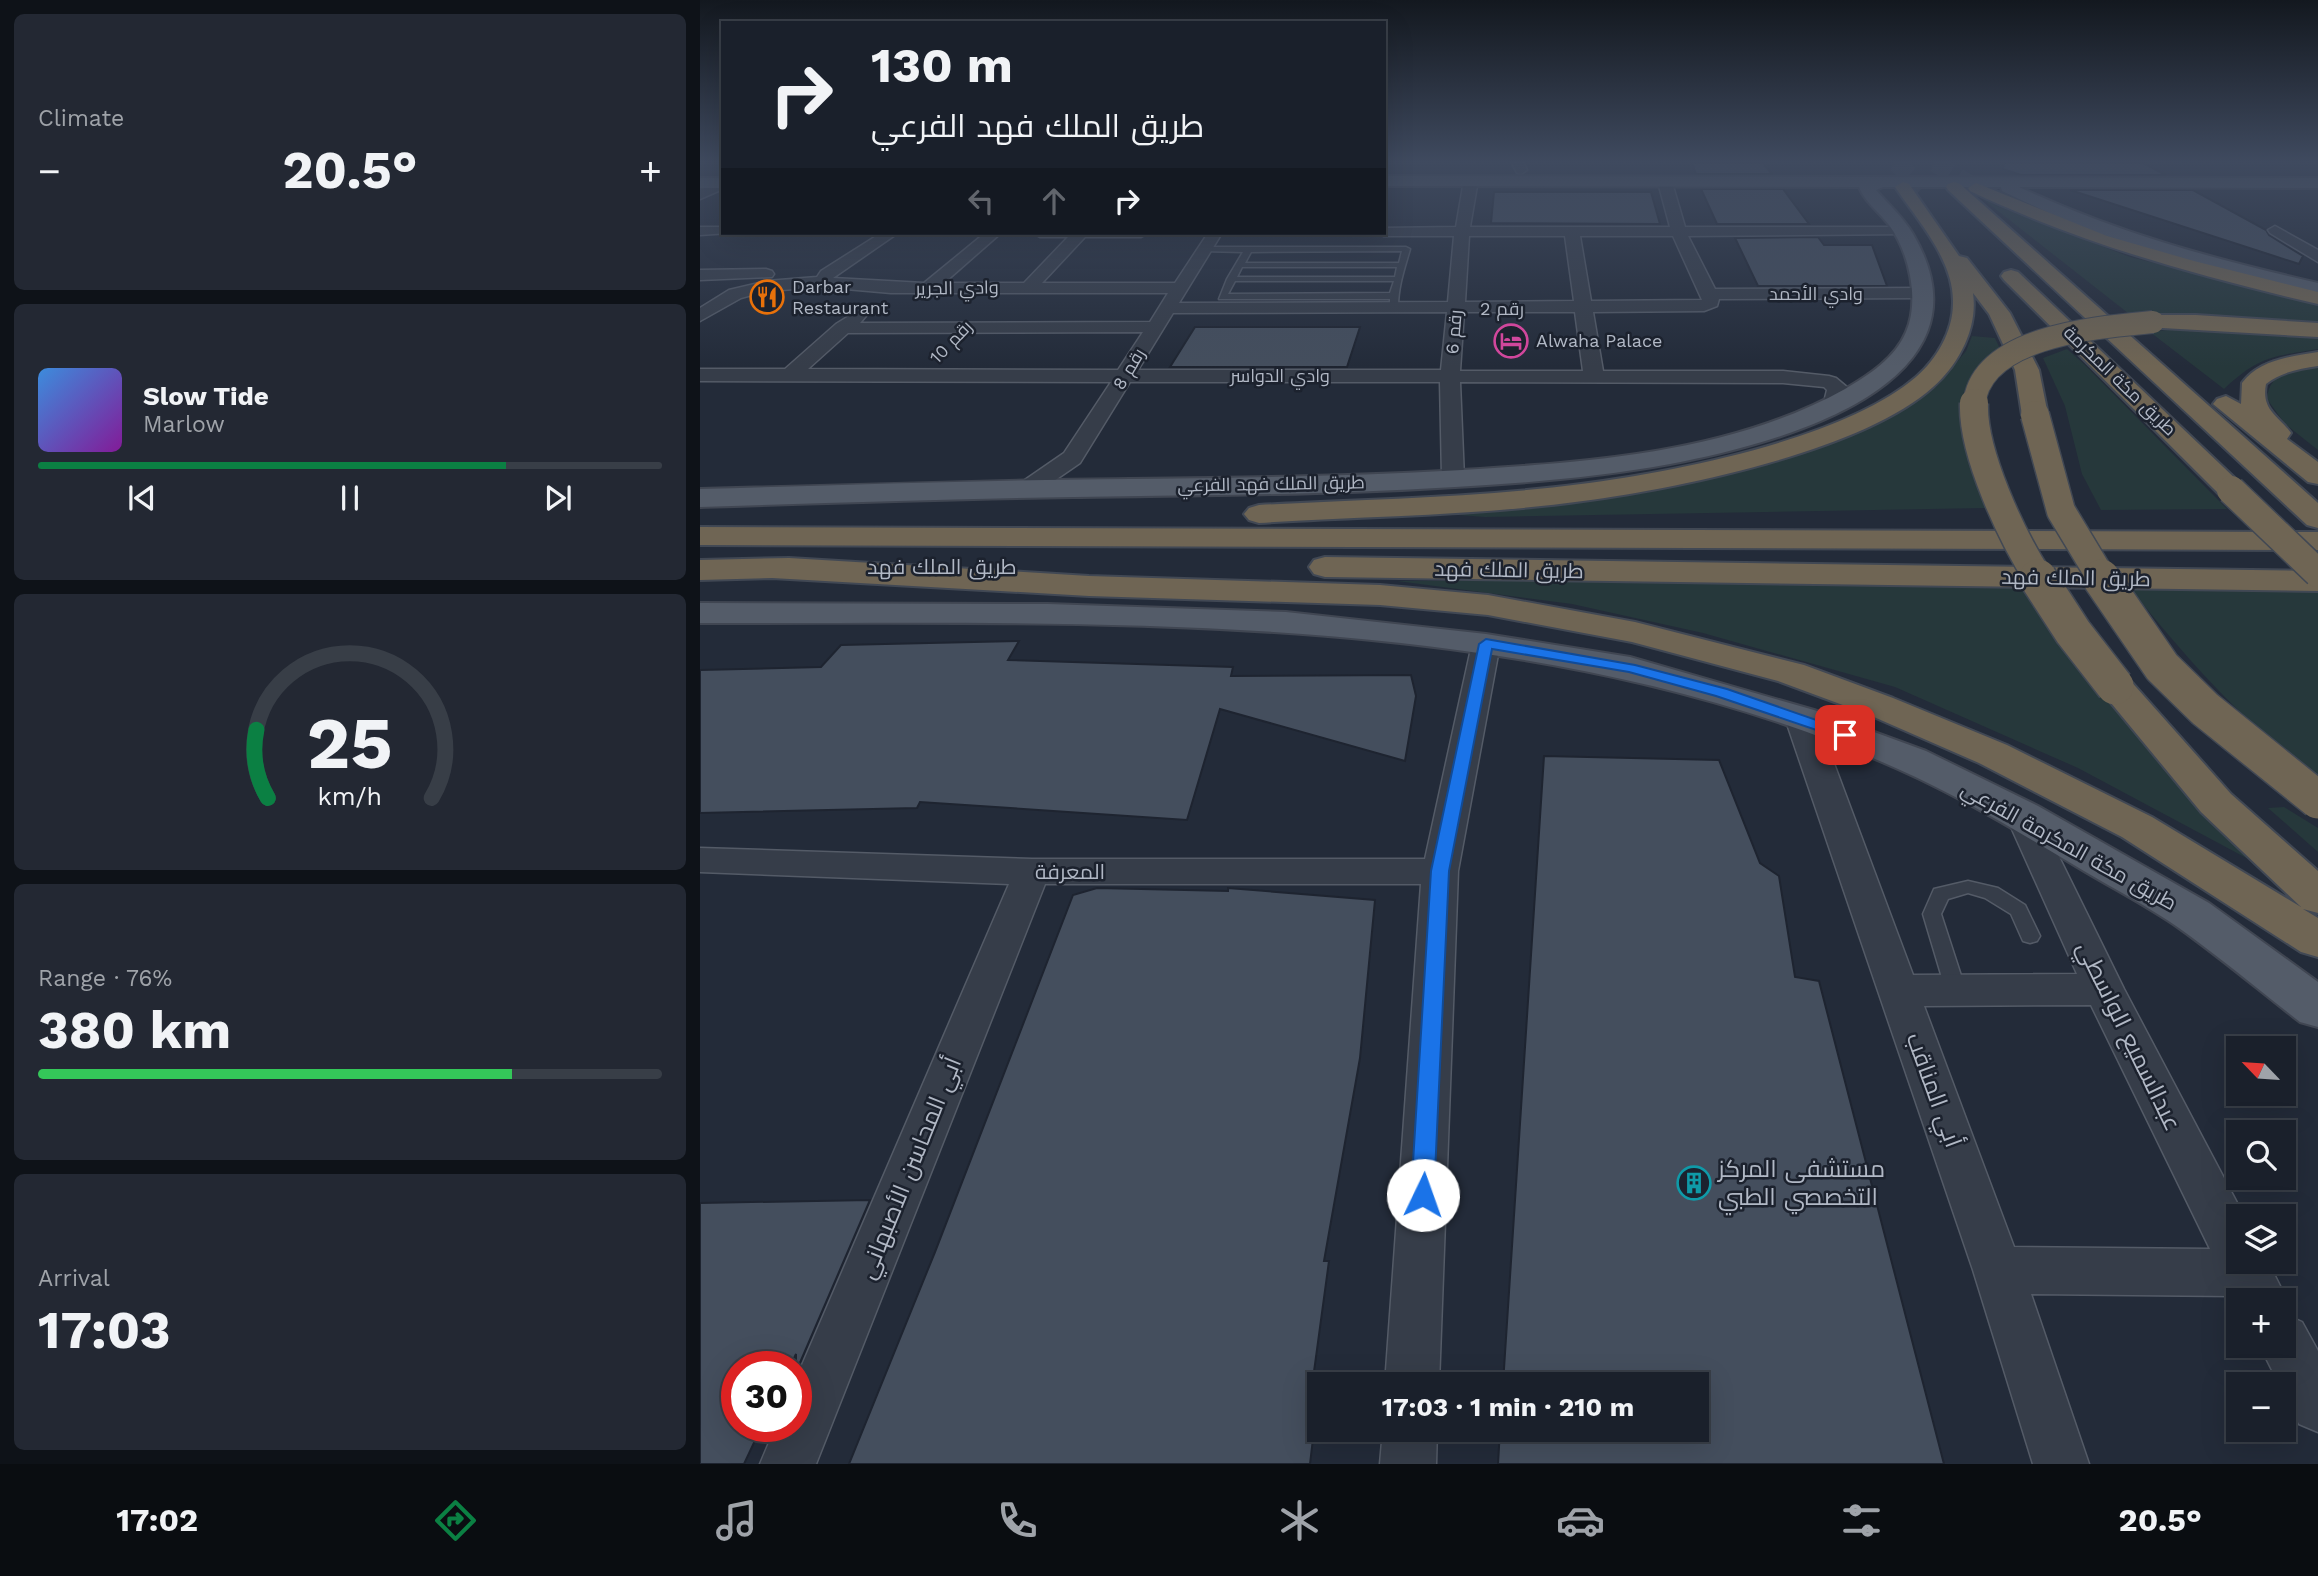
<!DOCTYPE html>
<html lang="en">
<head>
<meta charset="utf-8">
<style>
  body { margin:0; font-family:"Work Sans",Cairo,sans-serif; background:#232833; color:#f1f3f6; height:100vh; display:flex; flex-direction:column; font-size:26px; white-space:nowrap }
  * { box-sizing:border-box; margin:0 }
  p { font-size:23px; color:#9fa3a9 }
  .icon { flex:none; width:38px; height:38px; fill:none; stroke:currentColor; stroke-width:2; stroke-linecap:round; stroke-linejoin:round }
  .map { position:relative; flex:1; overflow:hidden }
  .sheet { display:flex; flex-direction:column; gap:14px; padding:14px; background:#0e1218; width:700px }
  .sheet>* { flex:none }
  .hud { position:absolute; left:21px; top:21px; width:665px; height:214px; border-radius:0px; box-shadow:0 7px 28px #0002,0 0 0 2px #383e47; background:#1a202b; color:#f1f3f6; overflow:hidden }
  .needle { width:46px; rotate:295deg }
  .buttons { position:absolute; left:1526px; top:1036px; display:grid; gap:14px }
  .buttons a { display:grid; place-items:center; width:70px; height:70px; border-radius:0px; background:#1a202b; box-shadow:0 7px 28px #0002,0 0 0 2px #383e47; font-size:35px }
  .speed { position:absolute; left:21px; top:1351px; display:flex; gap:14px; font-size:35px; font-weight:700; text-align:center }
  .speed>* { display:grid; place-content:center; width:91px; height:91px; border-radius:50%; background:#1a202b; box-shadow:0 7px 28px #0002,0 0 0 2px #383e47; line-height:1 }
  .speed .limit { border:10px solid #d22; background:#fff; color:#111 }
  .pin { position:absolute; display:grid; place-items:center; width:60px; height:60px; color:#fff; margin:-30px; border-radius:14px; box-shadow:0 4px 10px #0006 }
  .me { position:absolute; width:77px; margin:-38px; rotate:3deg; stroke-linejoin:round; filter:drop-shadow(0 0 5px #0008) }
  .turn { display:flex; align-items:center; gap:24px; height:147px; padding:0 35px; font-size:32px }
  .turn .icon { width:91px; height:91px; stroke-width:2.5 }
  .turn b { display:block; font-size:49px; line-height:60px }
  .lanes { display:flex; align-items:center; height:66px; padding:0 35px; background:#0003; justify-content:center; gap:35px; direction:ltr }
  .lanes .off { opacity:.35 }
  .big { font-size:52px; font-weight:700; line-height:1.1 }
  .sheet .card { flex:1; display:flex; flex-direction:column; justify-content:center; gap:10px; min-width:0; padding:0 24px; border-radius:10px; background:#232833 }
  .sheet .dial { align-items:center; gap:0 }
  .dial svg { height:182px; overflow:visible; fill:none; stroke:#383e47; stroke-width:7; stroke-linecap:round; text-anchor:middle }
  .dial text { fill:#f1f3f6; stroke:none }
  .song { display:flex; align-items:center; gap:21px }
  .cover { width:84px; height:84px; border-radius:10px; background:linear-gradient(135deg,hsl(210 70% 55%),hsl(290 70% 35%)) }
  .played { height:7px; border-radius:4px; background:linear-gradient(90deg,#0b8043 75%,#383e47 75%) }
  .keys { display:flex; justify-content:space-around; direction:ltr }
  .heat { display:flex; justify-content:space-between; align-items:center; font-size:38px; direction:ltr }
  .charge { height:10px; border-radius:5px; background:linear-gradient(90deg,#34c759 76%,#383e47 0) }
  .trip { position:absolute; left:607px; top:1372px; width:402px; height:70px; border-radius:0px; background:#1a202b; box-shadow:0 7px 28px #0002,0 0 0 2px #383e47; font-weight:700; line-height:70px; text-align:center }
  .menu { display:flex; height:112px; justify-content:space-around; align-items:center; background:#0a0d11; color:#9fa3a9 }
  .menu .icon { width:49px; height:49px }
  .menu .selected { color:#0b8043 }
  .menu b { font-size:32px; color:#f1f3f6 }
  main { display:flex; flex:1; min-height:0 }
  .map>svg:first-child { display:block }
  .green { fill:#26383b }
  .building { fill:#444e5d; stroke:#1e2430; stroke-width:2 }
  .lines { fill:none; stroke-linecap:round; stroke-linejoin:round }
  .highway-tunnel { stroke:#38404e; stroke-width:18; stroke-dasharray:18 9; stroke-linecap:butt }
  .lane-casing { stroke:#545b67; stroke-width:3 }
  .street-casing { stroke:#545b67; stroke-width:3 }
  .primary-casing { stroke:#404652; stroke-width:4 }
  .highway-casing { stroke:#414854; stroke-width:4 }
  .lane { fill:#363d49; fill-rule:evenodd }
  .street { fill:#363d49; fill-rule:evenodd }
  .primary { fill:#545c69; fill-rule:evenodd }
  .highway { fill:#6f6554; fill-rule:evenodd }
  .highway-bridge-far2-casing { stroke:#414854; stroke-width:24; stroke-linecap:butt }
  .highway-bridge-far1-casing { stroke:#414854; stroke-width:31; stroke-linecap:butt }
  .highway-bridge-casing { stroke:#414854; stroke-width:40; stroke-linecap:butt }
  .highway-bridge-far2 { stroke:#6f6554; stroke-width:22 }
  .highway-bridge-far1 { stroke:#6f6554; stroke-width:28 }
  .highway-bridge { stroke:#6f6554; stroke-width:37 }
  .route { fill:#1a73e8; stroke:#114b97; stroke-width:2 }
  .labels { text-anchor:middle; stroke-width:5; stroke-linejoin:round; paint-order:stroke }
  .far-poi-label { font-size:18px; fill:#b1b8c5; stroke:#1c222e; text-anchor:start }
  .far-street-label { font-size:18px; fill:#b1b8c5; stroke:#1c222e }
  .street-label { font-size:21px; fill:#b1b8c5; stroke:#1c222e }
  .near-street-label { font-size:24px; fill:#b1b8c5; stroke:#1c222e }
  .near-poi-label { font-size:24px; fill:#b1b8c5; stroke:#1c222e; text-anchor:start }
</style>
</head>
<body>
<main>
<section class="sheet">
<div class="card"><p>Climate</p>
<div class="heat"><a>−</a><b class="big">20.5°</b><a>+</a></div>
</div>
<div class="card">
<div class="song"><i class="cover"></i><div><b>Slow Tide</b><p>Marlow</p></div></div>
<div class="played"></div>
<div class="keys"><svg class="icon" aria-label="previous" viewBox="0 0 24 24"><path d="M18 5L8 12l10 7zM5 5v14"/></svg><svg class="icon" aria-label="pause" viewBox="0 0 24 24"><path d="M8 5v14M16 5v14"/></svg><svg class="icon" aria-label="next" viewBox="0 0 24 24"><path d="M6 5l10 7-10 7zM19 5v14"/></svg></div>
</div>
<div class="card dial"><svg viewBox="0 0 100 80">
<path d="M14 69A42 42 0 1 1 86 69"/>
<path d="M14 69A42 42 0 0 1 9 39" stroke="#0b8043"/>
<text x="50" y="56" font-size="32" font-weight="700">25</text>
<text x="50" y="72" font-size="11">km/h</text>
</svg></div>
<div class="card"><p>Range · 76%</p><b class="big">380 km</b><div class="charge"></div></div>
<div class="card"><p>Arrival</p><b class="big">17:03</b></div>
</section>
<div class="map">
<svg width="1618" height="1464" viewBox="0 0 1618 1464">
  <rect width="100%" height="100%" fill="#232b39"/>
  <g class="green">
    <path d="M1270 189 1297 206 1430 257 1618 304V324L1552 317H1433Z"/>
    <path d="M1483 328 1618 334V349C1571 357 1560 356 1524 389L1450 332Z"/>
    <path d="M1272 336 1295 338 1301 351 1275 370 1264 392 1259 411 1286 508 785 517 758 515 945 493 1088 457 1187 416 1236 387 1266 351Z"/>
    <path d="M1367 349 1385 365 1527 509 1401 510 1382 474 1365 406 1343 358Z"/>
    <path d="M1618 362V450L1585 424 1567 399C1568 372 1596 369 1618 362Z"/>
    <path d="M862 580H1319L1580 876 1378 768 1195 687 1003 633 872 604 697 581Z"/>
    <path d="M1425 582 1618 590V779C1543 723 1483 655 1425 582Z"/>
    <path d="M1584 807 1618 828V852L1568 808Z"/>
  </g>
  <g class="building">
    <path d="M992 163H1063L1072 174H996Z"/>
    <path d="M1304 163H1443L1466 175H1321L1303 169Z"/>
    <path d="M1001 189H1083L1109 224H1017Z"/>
    <path d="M1370 190H1493L1566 230 1569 235 1603 256 1599 264Z"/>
    <path d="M794 192H951L960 224 791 223Z"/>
    <path d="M1118 237 1124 245H1172L1187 286H1058L1035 238Z"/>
    <path d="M495 327H660L647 367H470Z"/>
    <path d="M319 641 308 660 533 667 531 676 711 675 716 696 705 761 520 709 487 820 220 802 217 808 0 813V670L121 667 141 645Z"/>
    <path d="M844 756 1019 760 1060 863 1079 876 1095 977 1119 981 1244 1464H798L800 1430H998V1384H803Z"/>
    <path d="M397 888 528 891V888L675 900 660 1058 624 1261H629L613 1379H620L610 1464H149L235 1252 373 895Z"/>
    <path d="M170 1200 96 1372V1354L90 1367H37V1429L60 1430 44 1464H0V1203Z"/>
  </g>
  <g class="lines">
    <g class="highway-tunnel">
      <path d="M1196 163 1223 187"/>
      <path d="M1235 163 1276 188"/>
    </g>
    <defs>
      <g id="lane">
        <path d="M505 247H706L710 249C705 267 698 286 698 307L694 310 690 307V299H519L527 279 543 252 502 251ZM702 251 699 263H545L551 252ZM542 267H697L695 277H537ZM535 281H694L690 293 528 294Z"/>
        <path d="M1268 881 1298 888 1325 905 1340 936 1337 941 1330 943 1323 941 1311 914 1285 898 1268 893 1248 899 1241 914 1266 991 1263 996 1256 999 1249 996 1246 991 1223 914 1234 889Z"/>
      </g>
      <g id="street">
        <path d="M812 163H824L827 170 821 174 817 173Z"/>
        <path d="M23 180V189L0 199V190Z"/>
        <path d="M770 182 777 186 770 227H970L959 186 966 182 973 186 985 227H1203L1210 231 1208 234 988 236 1015 289 1222 288 1230 293 1222 298 1019 299 1017 306 1004 311 893 312 903 371H1083L1129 376 1136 378 1148 388 1140 410H1126L1123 406 1127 390 1124 387 1083 383 760 382 764 478 761 483H745L742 478 740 382H430L380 463 335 494H319L315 489 319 484 364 453 411 382 0 381V369H85L136 324 157 311 166 316 160 323 450 322 468 293H191L123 287 67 291 41 298 0 321V308L29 290 67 281 117 277 121 271 181 233H198L133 278 224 283 285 233H301L244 283H324L368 237H340L333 233H448L441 237H385L342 283H475L508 233H522L479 303 748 302 754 236H684L677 233H684V228L756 227 763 186ZM769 236H865L874 301 765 302ZM880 236H973L1002 300 891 301ZM747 312 741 370H438L473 313ZM764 312H875L883 371H760ZM443 332 418 370 108 369 148 333Z"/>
        <path d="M1575 226 1618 250V262L1570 233 1568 230Z"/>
        <path d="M0 227H23V233H29L0 235Z"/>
        <path d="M66 269 72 271 74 274 72 277 0 280V270Z"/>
        <path d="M786 635 796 638 800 644 758 871 739 1384H685L721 884H345L116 1464H60L76 1426H96V1379L309 884 0 872V848L332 859H725L772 644 776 638Z"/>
        <path d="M1101 709 1112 711 1117 718 1213 975 1377 974 1306 816 1311 808 1323 805 1335 808 1424 989 1544 1216H1538V1262H1568L1587 1300 1584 1308V1300H1538V1306L1534 1296 1331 1294 1389 1464H1333L1273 1270 1085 718 1090 711ZM1391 1005 1510 1249 1314 1247 1224 1006Z"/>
        <path d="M1584 1314 1602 1322 1618 1351V1432L1599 1424 1584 1394V1384H1579L1560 1346H1584Z"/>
        <path d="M683 1430H737L736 1464H680Z"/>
      </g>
      <g id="primary">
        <path d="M684 176 1618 178V188L1319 187C1420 234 1510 258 1618 283V295L1429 246 1381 228 1302 191 1301 187H1183L1176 190C1188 204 1203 217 1213 234 1302 386 1076 444 970 464 899 477 827 483 755 487 628 495 501 495 374 497 249 499 125 503 0 507V489C115 486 230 482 346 480 485 478 623 478 762 470 891 462 1030 453 1145 389 1169 375 1195 358 1206 332 1220 300 1209 252 1189 225 1179 212 1164 201 1159 187L684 186Z"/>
        <rect x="0" y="178" width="23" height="10"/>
        <path d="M0 603 348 604 586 612 786 634 930 657 1114 710 1226 751 1338 806 1509 903 1618 982V1027L1600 1022C1560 991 1521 958 1479 928 1449 907 1416 890 1384 871 1324 835 1263 798 1198 769 833 604 393 624 0 623Z"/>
      </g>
      <g id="highway">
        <path d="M1203 182 1209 184 1259 256 1267 258 1310 313 1339 370 1348 415 1344 420 1335 423 1326 420 1322 415 1315 370 1289 314 1273 293C1278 328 1259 364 1233 387 1161 452 978 488 883 501 776 516 667 516 559 523L549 520 544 514 549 508 559 505C666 499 775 498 881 484 975 472 1144 439 1216 377 1237 359 1253 331 1253 303 1254 260 1218 221 1195 187Z"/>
        <path d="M1254 182 1260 184 1618 503V528L1607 525 1248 190 1246 187 1248 184Z"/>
        <path d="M1276 183 1407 236 1494 261 1618 292V304C1498 276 1382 244 1270 191L1268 188Z"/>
        <path d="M1311 270 1318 272 1541 484 1545 490 1541 496 1531 499 1521 496 1304 280 1301 276 1304 272Z"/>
        <path d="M1453 315H1496L1618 323V337L1445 327 1442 322 1445 317Z"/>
        <path d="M1618 352V366C1599 369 1581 372 1566 384 1561 410 1578 415 1591 433L1587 439 1618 462V484L1608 482 1513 404 1517 399 1526 396 1541 404 1542 383C1558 360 1592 356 1618 352Z"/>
        <path d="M0 527 1618 532V550L0 545Z"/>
        <path d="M625 557 1618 571V591L625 577 614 574 609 567 614 560Z"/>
        <path d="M89 558 389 576 680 585 788 595 935 622 1104 665 1193 698 1307 745 1452 817 1601 907 1501 812 1397 686 1402 678 1415 675 1428 678 1531 794 1618 871V913L1603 909 1618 918V957L1601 952 1422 837 1279 763 1167 714 1078 681 932 642 788 615 680 605 389 596 72 578 0 580V560Z"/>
      </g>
    </defs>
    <use href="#lane" class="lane-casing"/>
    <use href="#street" class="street-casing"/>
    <use href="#primary" class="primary-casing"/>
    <use href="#highway" class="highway-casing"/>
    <use href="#lane" class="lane"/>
    <use href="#street" class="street"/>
    <use href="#primary" class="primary"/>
    <use href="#highway" class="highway"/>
    <defs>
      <path id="highway-bridge-far2" d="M1274 405C1280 335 1401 327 1453 322"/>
      <g id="highway-bridge-far1">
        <path d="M1274 403C1272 453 1312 537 1339 579"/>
        <path d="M1335 415 1361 511 1402 579"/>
        <path d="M1531 490 1618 573"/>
      </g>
      <g id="highway-bridge">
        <path d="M1338 578 1373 632 1415 686"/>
        <path d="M1401 578 1462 667 1505 709 1618 800"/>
      </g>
    </defs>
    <use href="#highway-bridge-far2" class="highway-bridge-far2-casing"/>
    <use href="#highway-bridge-far1" class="highway-bridge-far1-casing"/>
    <use href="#highway-bridge" class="highway-bridge-casing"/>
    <use href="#highway-bridge-far2" class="highway-bridge-far2"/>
    <use href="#highway-bridge-far1" class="highway-bridge-far1"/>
    <use href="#highway-bridge" class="highway-bridge"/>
  </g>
  <linearGradient id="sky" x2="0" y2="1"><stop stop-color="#13181f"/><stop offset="0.44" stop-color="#3f4a5f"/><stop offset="1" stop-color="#3f4a5f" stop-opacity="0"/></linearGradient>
  <rect width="1618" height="367" fill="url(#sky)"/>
  <path class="route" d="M786 639 935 665 1027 689 1151 732 1153 735 1145 740 1140 738 1016 696 929 672 792 649 749 871 734 1195 731 1203 723 1206 714 1203 711 1195 731 871 779 644Z"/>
  <defs>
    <symbol id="restaurant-ring" viewBox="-11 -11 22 22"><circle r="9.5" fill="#1c222e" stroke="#e8710a" stroke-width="1.5"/><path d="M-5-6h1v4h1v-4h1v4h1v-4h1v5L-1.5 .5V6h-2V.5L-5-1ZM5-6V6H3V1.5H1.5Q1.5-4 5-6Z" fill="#e8710a"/></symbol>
    <symbol id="hotel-ring" viewBox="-11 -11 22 22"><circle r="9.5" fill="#1c222e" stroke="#d1479c" stroke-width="1.5"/><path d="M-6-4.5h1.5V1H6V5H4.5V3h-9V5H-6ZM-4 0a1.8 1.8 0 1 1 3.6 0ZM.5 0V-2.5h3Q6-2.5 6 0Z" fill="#d1479c"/></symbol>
    <symbol id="building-ring" viewBox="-11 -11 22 22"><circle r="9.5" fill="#1c222e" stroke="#0f9aa8" stroke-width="1.5"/><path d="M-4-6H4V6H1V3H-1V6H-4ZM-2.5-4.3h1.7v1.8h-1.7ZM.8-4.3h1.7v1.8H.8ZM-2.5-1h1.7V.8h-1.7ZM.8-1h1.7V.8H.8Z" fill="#0f9aa8"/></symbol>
  </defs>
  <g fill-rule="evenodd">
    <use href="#restaurant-ring" x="48" y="278" width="38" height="38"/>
    <use href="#hotel-ring" x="792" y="322" width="38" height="38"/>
    <use href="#building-ring" x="975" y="1164" width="38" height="38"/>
  </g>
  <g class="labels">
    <g class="far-poi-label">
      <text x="92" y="293">Darbar<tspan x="92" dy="21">Restaurant</tspan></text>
      <text x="836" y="347">Alwaha Palace</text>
    </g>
    <g class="far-street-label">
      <text transform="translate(257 288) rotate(-1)" y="6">وادي الجرير</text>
      <text x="1116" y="300">وادي الأحمد</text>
      <text x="802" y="315">رقم 2</text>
      <text transform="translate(754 332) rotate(-85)" y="6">رقم 6</text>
      <text transform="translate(251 342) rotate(-46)" y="6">رقم 10</text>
      <text transform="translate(429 369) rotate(-59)" y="6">رقم 8</text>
      <text x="580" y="382">وادي الدواسر</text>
      <text transform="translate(1420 381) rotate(44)" y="6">طريق مكة المكرمة</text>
      <text transform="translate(571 484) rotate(-1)" y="6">طريق الملك فهد الفرعي</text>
    </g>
    <g class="street-label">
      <text x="242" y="574">طريق الملك فهد</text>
      <text transform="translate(809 570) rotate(1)" y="7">طريق الملك فهد</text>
      <text transform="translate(1376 578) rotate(1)" y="7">طريق الملك فهد</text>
      <text transform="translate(1369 846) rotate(29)" y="7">طريق مكة المكرمة الفرعي</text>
      <text x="370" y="879">المعرفة</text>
    </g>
    <g class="near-street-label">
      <text transform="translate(1429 1036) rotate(64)" y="8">عبدالسميع الواسطي</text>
      <text transform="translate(1234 1090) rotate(70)" y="8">أبي المناقب</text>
      <text transform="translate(210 1168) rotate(-68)" y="8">أبي المحاسن الأصبهاني</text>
    </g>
    <g class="near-poi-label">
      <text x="1018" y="1177">مستشفى المركز<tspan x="1018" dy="28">التخصصي الطبي</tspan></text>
    </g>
  </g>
</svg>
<div class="buttons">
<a><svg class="needle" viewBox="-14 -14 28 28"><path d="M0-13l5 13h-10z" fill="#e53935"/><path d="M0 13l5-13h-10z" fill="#9fa3a9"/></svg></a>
<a><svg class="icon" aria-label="search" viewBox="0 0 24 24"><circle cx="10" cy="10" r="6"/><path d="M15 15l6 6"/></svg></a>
<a><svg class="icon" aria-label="layers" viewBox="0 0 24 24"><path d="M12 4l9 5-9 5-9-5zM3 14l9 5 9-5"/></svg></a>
<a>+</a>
<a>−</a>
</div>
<div class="speed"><div class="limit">30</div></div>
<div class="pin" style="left:1145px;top:735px;background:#d93025"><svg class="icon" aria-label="arrive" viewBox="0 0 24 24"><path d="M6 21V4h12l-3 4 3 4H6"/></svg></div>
<svg class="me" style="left:723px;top:1195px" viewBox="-20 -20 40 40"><circle r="19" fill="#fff"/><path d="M0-13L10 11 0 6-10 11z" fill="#1a73e8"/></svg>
<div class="trip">17:03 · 1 min · 210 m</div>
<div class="hud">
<div class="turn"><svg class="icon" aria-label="right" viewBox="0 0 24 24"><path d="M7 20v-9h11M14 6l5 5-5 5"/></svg><div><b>130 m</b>طريق الملك فهد الفرعي</div></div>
<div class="lanes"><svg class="icon off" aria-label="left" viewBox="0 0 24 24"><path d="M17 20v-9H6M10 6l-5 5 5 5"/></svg><svg class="icon off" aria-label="ahead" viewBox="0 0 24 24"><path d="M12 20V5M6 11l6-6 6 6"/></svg><svg class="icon" aria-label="right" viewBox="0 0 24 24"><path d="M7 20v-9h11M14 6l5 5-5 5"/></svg></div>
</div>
</div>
</main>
<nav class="menu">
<b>17:02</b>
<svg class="icon selected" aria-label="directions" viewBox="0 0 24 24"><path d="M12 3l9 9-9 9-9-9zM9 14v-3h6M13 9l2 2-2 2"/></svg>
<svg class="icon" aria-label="music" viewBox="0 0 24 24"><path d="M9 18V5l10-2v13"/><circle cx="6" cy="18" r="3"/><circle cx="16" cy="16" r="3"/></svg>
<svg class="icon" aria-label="phone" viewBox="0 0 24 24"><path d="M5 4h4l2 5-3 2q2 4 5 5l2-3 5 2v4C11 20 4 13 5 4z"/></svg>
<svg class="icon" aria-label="climate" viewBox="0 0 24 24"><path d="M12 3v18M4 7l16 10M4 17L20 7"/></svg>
<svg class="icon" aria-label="car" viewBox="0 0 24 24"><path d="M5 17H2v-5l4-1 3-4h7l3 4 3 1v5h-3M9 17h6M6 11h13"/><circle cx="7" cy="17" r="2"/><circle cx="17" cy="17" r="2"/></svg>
<svg class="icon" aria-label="filters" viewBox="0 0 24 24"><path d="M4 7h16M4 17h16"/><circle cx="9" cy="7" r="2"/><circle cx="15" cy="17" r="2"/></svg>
<b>20.5°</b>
</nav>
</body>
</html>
